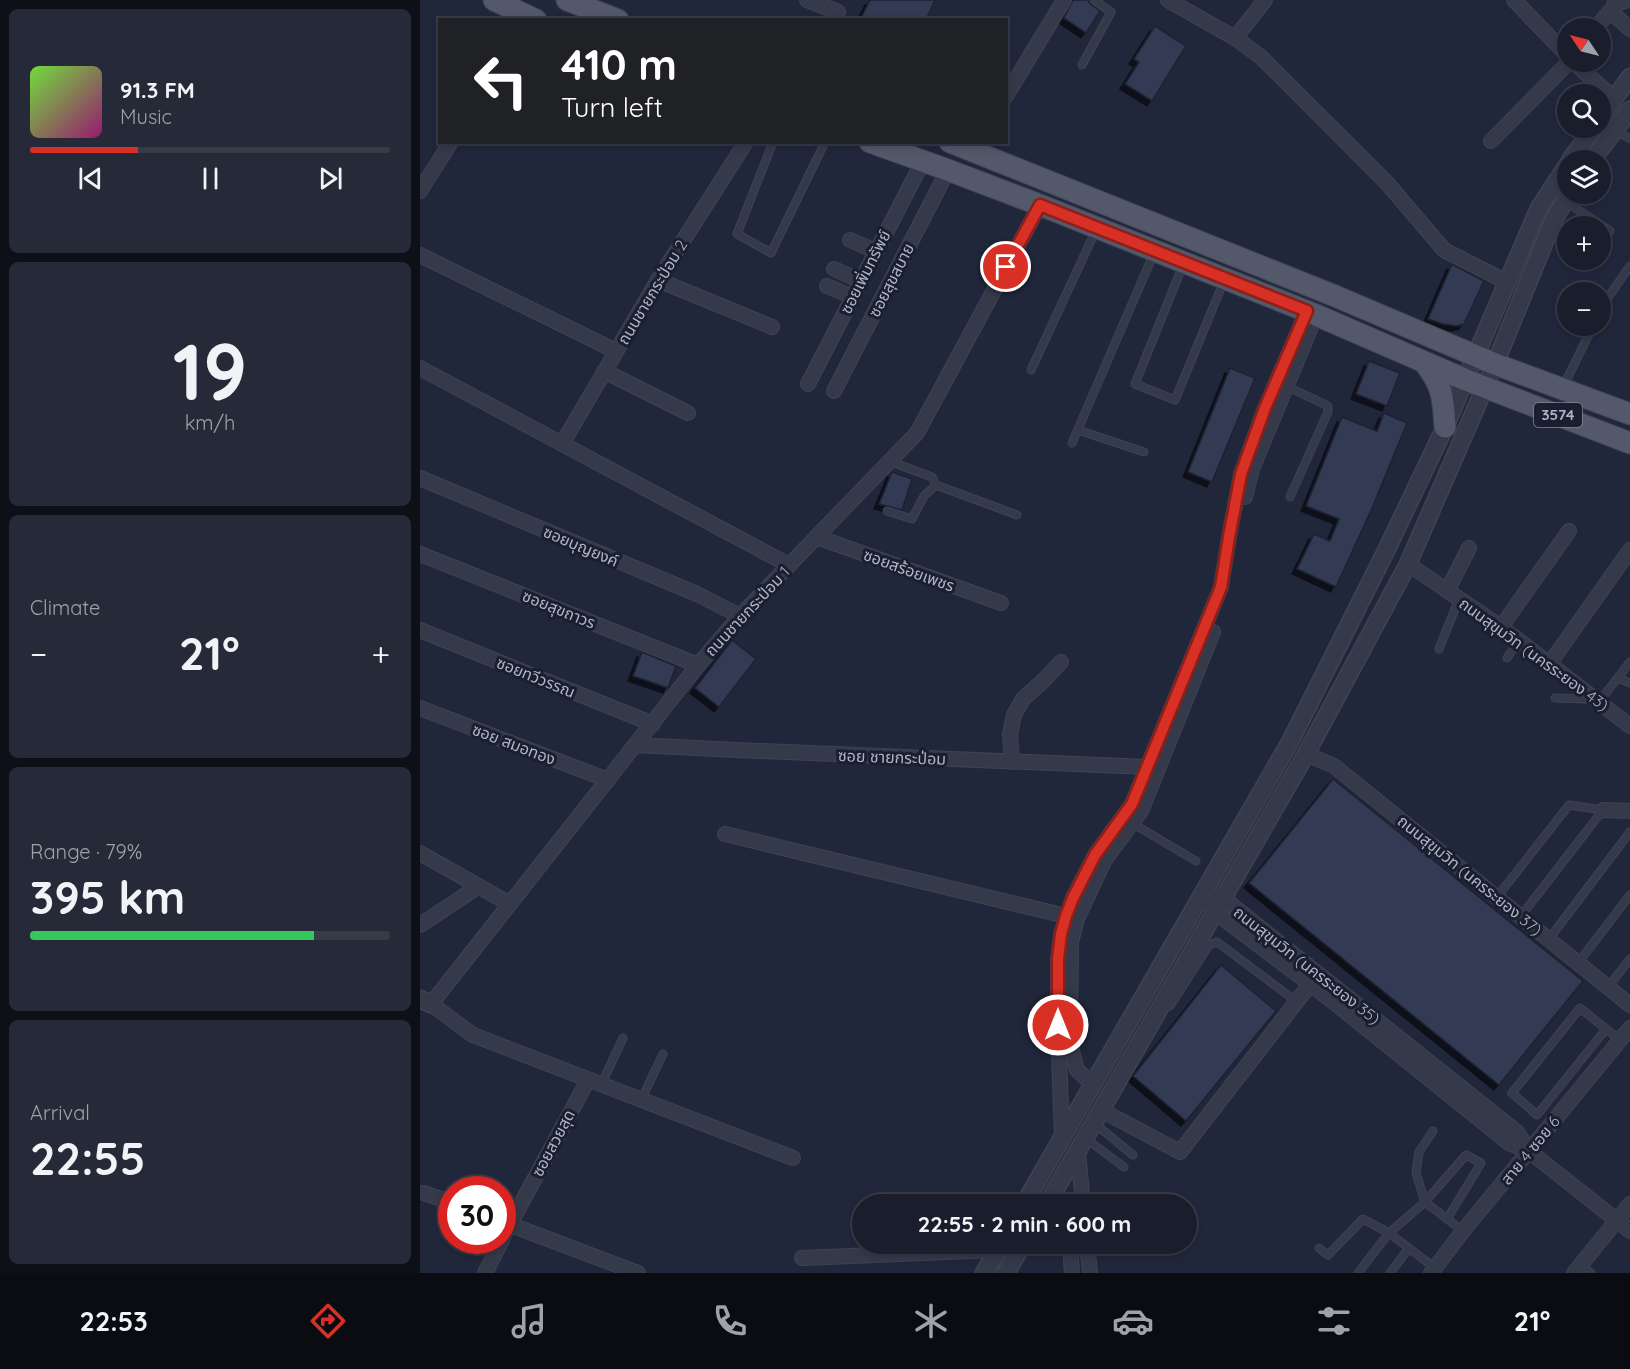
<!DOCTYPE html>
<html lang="en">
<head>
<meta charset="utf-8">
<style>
  body { margin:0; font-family:Quicksand,"Noto Sans Thai",sans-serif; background:#262a38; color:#f1f3f6; height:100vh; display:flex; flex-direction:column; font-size:22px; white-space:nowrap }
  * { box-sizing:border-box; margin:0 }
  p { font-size:20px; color:#9fa2a9 }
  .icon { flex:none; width:33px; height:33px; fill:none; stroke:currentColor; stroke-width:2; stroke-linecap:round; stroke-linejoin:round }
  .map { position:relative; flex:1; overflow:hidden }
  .details { display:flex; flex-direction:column; gap:9px; padding:9px; background:#0e1018; width:420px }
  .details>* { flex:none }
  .guide { position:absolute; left:18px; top:18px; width:570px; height:126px; border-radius:0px; box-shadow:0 3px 9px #0003,0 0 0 2px #373b48; background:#202124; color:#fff; overflow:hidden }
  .needle { width:39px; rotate:305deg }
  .tools { position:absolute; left:1137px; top:18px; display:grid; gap:12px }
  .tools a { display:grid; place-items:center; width:54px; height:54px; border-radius:50%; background:#191d2c; box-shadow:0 3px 9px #0003,0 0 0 2px #373b48; font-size:30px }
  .speed { position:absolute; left:18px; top:1176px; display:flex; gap:12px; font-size:30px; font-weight:700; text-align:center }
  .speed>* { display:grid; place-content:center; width:78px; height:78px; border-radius:50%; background:#191d2c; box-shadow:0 3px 9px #0003,0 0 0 2px #373b48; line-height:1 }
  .speed .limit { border:9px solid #d22; background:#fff; color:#111 }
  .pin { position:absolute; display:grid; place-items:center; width:51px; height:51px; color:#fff; margin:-26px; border:3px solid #fff; border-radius:50%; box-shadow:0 2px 6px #0007 }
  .me { position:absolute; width:66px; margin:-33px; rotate:0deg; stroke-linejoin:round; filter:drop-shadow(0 0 4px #0008) }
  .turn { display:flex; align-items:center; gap:21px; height:126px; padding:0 24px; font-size:27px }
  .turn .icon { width:78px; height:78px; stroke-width:2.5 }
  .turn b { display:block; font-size:42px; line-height:51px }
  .big { font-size:45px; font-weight:700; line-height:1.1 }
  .details .widget { flex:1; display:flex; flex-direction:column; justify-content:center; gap:9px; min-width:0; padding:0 21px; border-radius:9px; background:#262a38 }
  .details .dial { align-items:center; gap:0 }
  .dial b { font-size:78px; line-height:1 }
  .song { display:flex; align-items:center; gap:18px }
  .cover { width:72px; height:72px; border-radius:9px; background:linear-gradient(135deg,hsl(100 70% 55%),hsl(320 70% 35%)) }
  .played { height:6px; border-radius:3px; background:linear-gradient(90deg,#d93025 30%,#373b48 30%) }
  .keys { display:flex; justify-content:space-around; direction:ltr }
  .heat { display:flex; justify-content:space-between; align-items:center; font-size:33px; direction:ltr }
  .charge { height:9px; border-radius:4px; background:linear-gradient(90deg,#34c759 79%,#373b48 0) }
  .trip { position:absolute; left:432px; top:1194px; width:345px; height:60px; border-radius:30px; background:#191d2c; box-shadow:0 3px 9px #0003,0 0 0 2px #373b48; font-weight:700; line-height:60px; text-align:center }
  .tabs { display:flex; height:96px; justify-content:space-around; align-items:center; background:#0a0c12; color:#9fa2a9 }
  .tabs .icon { width:42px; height:42px }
  .tabs .selected { color:#d93025 }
  .tabs b { font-size:27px; color:#f1f3f6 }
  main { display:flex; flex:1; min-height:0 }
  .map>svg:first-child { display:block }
  .building { fill:#333a52; stroke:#1c2132; stroke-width:1.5; filter:url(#shadow) }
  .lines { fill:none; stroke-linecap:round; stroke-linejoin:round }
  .service-casing { stroke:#3e4354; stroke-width:9 }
  .minor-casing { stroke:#3e4354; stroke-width:16 }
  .tertiary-casing { stroke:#3e4354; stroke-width:19 }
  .primary-casing { stroke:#3e4354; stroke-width:23 }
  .service { stroke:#353a4b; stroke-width:7 }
  .minor { stroke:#353a4b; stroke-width:14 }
  .tertiary { stroke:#353a4b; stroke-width:16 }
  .primary { stroke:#53586b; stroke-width:21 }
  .route-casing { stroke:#8d1f18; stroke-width:15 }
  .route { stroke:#d93025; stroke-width:10 }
  .labels { text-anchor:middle; stroke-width:6; stroke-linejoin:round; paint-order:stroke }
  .shield { fill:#1a1f30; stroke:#83879a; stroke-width:1.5 }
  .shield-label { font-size:15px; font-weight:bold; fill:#b0b4c7 }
  .street-label { font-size:16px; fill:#b0b4c7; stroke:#1a1f30 }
</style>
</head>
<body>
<main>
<section class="details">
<div class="widget">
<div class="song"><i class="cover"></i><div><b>91.3 FM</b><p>Music</p></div></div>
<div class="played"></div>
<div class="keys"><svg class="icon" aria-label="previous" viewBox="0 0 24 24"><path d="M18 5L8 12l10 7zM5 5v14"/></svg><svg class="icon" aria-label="pause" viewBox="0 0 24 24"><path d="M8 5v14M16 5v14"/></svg><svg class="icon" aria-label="next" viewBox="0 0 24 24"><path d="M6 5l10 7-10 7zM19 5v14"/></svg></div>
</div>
<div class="widget dial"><b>19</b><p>km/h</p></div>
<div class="widget"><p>Climate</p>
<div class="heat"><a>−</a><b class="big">21°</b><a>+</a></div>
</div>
<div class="widget"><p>Range · 79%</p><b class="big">395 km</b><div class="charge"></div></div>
<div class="widget"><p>Arrival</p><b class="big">22:55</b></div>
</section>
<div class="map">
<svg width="1210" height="1273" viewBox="0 0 1210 1273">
  <defs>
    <filter id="shadow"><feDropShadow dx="-5" dy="5" stdDeviation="0" flood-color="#0009"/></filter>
  </defs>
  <rect width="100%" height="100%" fill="#21273b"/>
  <g class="building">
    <path d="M450 0H515L506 20H448L442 16Z"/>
    <path d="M653 0H668L670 4 680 11 666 33 644 18Z"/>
    <path d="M735 26 766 46 732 101 705 84 719 62 714 59Z"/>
    <path d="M1032 264 1064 281 1044 324 1036 326 1023 324 1008 319Z"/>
    <path d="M949 361 980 373 967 406 936 394Z"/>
    <path d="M810 368 835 378 792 482 768 472Z"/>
    <path d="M964 413 987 423 953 506 916 587 877 569 894 534 910 541 919 519 886 506 922 417 957 431Z"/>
    <path d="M472 472 492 479 482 510 459 504Z"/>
    <path d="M312 640 336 659 299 707 275 688Z"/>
    <path d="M222 652 256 666 248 688 213 676Z"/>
    <path d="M913 779 1163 981 1079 1085 829 883Z"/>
    <path d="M801 965 856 1011 766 1121 713 1076Z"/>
  </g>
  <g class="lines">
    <defs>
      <g id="service">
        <path d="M662 65 691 12 674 0"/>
        <path d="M1196 130 1210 139"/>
        <path d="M353 142 317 234 351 253 405 142"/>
        <path d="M1145 201 1190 231"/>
        <path d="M763 265 715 384 755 400 804 281"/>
        <path d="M1180 309 1210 266"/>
        <path d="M611 370 676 230"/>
        <path d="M866 386 908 406V412L870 497"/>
        <path d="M1143 387 1173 326"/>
        <path d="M658 430 724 452"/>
        <path d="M652 443 734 253"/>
        <path d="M469 461 512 477 516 485 597 515"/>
        <path d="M467 511 492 519 504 496 516 485"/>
        <path d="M1019 649 1039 599"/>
        <path d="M1087 658 1099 640"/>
        <path d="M1198 678 1210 683"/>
        <path d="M1135 698 1167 699 1169 697"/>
        <path d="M1179 702 1210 662"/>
        <path d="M712 823 776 861"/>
        <path d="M1077 897 1149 805 1183 810 1101 916"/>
        <path d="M1129 939 1210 832"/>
        <path d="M1158 963 1210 895"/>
        <path d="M1188 987 1210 959"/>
        <path d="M750 1006 789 945 797 942 877 1002"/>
        <path d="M1186 1029 1117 1115 1092 1093 1160 1008 1200 1040"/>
        <path d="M181 1085 203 1038"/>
        <path d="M221 1100 243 1054"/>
        <path d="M674 1123 713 1155"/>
        <path d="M1013 1131 999 1152 996 1173 1005 1202 1043 1231"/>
        <path d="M665 1138 704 1167"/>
        <path d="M899 1248 908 1255 943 1219 969 1233 938 1273"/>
        <path d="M1160 1265 1171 1273"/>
        <path d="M1015 1268 969 1233 1005 1202 1046 1155 1061 1163 1027 1219"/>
        <path d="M970 1273 989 1248"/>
      </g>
      <g id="minor">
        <path d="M387 0 418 12"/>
        <path d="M748 0 815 38 841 57 967 183 1024 250 1087 282"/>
        <path d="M1094 0 1148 56"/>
        <path d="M1194 5 1207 0"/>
        <path d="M1176 28 1190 11 1210 29"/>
        <path d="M815 38 845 0"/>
        <path d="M1153 62 1195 99"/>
        <path d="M586 96 644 0"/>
        <path d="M1071 141 1149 62"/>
        <path d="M0 191 31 142"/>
        <path d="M430 240 456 251"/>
        <path d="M0 255 196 351"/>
        <path d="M414 269 441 281"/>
        <path d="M238 280 352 327"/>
        <path d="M407 286 433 297"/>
        <path d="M0 368 369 565"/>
        <path d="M184 371 268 413"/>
        <path d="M388 384 503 161"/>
        <path d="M414 391 528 170"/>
        <path d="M142 444 238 280 326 142"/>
        <path d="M0 478 277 594 320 616"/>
        <path d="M825 497 832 469 896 315"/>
        <path d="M397 537 581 603"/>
        <path d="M0 554 278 665"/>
        <path d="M988 564 1081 627 1210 726"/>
        <path d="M1027 591 1049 548"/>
        <path d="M1081 627 1149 531"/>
        <path d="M0 630 233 724"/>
        <path d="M1130 663 1210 550"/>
        <path d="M0 708 188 780"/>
        <path d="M216 745 316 750 728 767"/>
        <path d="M886 754 914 766 1210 1005"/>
        <path d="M592 762 590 734 594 715 603 699 623 681 641 662"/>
        <path d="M1183 810 1210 811"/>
        <path d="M305 834 646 916"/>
        <path d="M0 853 90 904"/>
        <path d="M784 894 795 912 910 999 1089 1143 1109 1151 1210 1231"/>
        <path d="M795 897 803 898 1097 1132 1109 1151"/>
        <path d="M0 925 59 886"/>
        <path d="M678 1077 667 1079 657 1070 650 1043 651 942 657 919 684 861 721 811 793 632"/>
        <path d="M681 1110 760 1152 895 978"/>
        <path d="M642 1138 638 1025V959L641 934 653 898 675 855 712 804 801 587 809 537 821 474 845 408 887 311"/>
        <path d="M658 1152 663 1204"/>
        <path d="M373 1158 53 1035 11 1004 278 665 320 616 497 433 620 205"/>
        <path d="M4 1193 32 1203"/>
        <path d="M83 1222 218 1273"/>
        <path d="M82 1239 168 1080"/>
        <path d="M650 1244 652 1273"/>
        <path d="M667 1244 670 1273"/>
        <path d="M382 1258 577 1250"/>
        <path d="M65 1273 82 1240"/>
        <path d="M1011 1273 1043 1231 1210 1028"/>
        <path d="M1154 1273 1210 1204"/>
      </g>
      <g id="tertiary">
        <path d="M1180 118 1210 77"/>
        <path d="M1150 160 1174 128"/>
        <path d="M1172 160 1210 110"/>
        <path d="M0 999 11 1004"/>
        <path d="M604 1204 870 742 965 553 1025 427 1119 208 1148 164"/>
        <path d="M627 1204 886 754 988 564 1075 364 1134 219 1149 194"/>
        <path d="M564 1273 581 1244"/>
        <path d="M586 1273 603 1244"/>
      </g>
      <g id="primary">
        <path d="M74 0 116 20"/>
        <path d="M147 0 198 20"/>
        <path d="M450 142 528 170 620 205 896 315 1046 380 1210 443"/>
        <path d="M530 142 915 296 1075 364 1210 414"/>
        <path d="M1004 362C1023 387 1023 396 1025 427"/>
      </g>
    </defs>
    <use href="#service" class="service-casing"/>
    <use href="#minor" class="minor-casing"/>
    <use href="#tertiary" class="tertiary-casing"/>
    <use href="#primary" class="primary-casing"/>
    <use href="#service" class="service"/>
    <use href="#minor" class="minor"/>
    <use href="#tertiary" class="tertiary"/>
    <use href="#primary" class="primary"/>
  </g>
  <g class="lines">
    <defs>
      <path id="route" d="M586 267 620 205 887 311 845 408 821 474 809 537 801 587 712 804 675 855 653 898 646 916 641 934 638 959V1025"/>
    </defs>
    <use href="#route" class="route-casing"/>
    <use href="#route" class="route"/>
  </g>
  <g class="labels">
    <rect class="shield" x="1114" y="403" width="48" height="24" rx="4.5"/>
    <g class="shield-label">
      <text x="1138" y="420">3574</text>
    </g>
    <g class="street-label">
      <text transform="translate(445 272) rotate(-63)" y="6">ซอยเพิ่มทรัพย์</text>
      <text transform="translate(471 280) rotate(-63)" y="6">ซอยสุขสบาย</text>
      <text transform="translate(232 292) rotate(-59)" y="6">ถนนชายกระป่อม 2</text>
      <text transform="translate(161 546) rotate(23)" y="6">ซอยบุญยงค์</text>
      <text transform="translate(489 570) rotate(20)" y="6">ซอยสร้อยเพชร</text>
      <text transform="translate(139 609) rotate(22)" y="6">ซอยสุขถาวร</text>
      <text transform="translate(327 611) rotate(-47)" y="6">ถนนชายกระป่อม 1</text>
      <text transform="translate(1114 654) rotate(36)" y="6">ถนนสุขุมวิท (นครระยอง 43)</text>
      <text transform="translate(116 677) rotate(22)" y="6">ซอยทวีวรรณ</text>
      <text transform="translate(94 744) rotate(21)" y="6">ซอย สมอทอง</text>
      <text transform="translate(472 757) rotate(2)" y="6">ซอย ชายกระป่อม</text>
      <text transform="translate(1050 875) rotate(39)" y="6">ถนนสุขุมวิท (นครระยอง 37)</text>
      <text transform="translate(887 965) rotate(38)" y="6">ถนนสุขุมวิท (นครระยอง 35)</text>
      <text transform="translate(133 1143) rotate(-62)" y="6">ซอยสวยสุด</text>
      <text transform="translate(1110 1150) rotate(-51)" y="6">สาย 4 ซอย 6</text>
    </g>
  </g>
</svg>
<div class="tools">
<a><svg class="needle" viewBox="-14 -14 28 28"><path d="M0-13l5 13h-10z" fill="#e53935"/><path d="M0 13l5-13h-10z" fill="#9fa2a9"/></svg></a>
<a><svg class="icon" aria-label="search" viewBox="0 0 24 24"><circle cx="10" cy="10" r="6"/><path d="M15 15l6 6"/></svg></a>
<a><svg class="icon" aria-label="layers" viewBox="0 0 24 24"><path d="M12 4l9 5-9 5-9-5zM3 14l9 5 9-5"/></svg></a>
<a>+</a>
<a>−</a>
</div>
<div class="speed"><div class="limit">30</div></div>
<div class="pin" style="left:586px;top:267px;background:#d93025"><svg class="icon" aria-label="arrive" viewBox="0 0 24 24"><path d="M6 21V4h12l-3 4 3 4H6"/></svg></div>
<svg class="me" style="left:638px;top:1025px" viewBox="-20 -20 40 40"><circle r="17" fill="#d93025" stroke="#fff" stroke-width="3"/><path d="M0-11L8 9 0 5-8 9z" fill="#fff"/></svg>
<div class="trip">22:55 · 2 min · 600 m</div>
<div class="guide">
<div class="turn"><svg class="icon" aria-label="left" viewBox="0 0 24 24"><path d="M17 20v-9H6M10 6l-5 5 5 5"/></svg><div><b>410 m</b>Turn left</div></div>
</div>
</div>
</main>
<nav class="tabs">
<b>22:53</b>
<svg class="icon selected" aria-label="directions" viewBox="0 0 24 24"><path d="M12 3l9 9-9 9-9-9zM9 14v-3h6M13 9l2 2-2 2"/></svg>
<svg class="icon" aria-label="music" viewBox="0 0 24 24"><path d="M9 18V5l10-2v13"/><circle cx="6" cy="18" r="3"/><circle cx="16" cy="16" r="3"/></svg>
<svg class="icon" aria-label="phone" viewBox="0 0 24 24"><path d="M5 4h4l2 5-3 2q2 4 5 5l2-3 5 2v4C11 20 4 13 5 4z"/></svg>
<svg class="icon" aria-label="climate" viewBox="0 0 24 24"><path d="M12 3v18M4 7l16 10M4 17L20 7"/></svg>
<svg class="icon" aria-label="car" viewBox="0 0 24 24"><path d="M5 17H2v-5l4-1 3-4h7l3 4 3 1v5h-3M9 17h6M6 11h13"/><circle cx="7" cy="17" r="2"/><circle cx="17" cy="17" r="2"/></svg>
<svg class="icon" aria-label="filters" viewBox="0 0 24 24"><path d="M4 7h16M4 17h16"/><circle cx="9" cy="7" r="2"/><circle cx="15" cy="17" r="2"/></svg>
<b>21°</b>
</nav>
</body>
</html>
